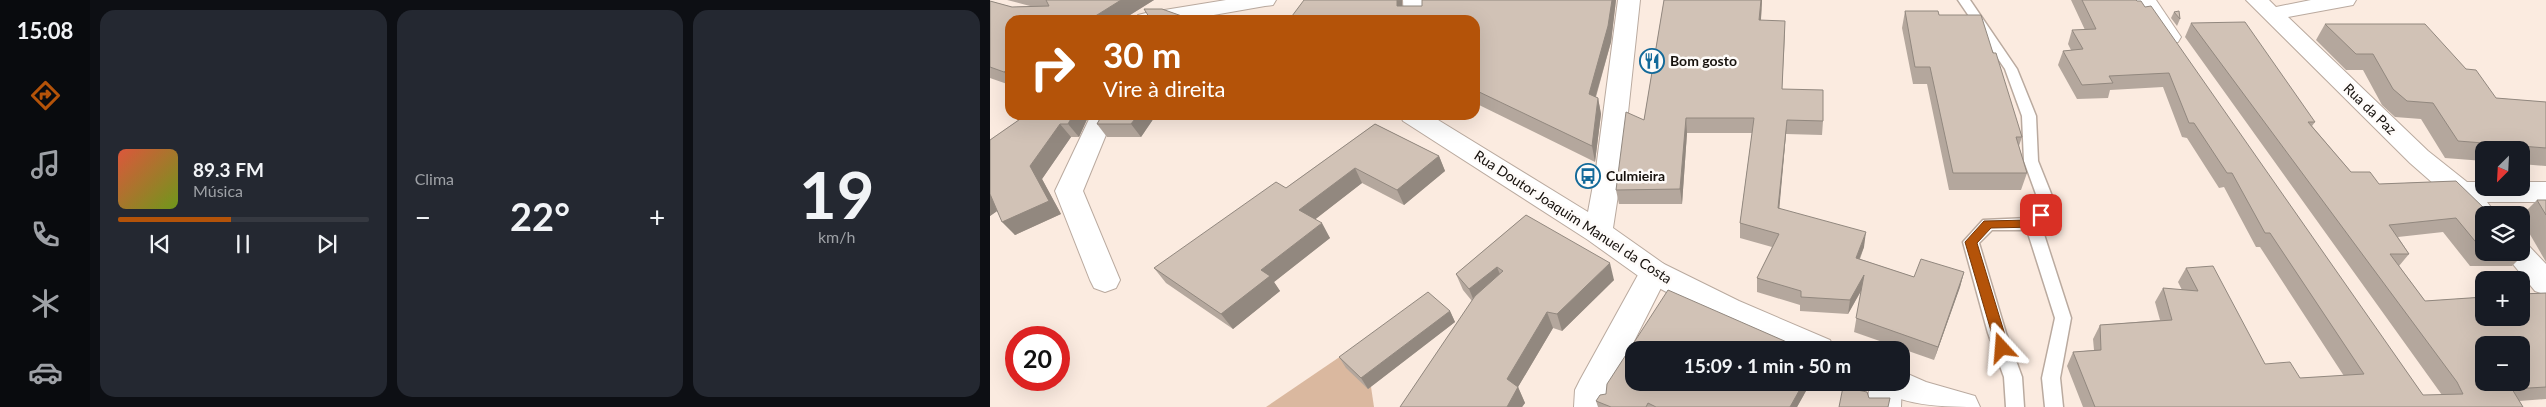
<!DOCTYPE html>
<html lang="pt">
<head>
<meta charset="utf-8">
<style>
  body { margin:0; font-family:Lato,sans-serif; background:#242831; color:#f1f3f6; height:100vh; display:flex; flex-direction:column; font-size:19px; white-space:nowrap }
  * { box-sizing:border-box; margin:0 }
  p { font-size:16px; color:#9ea1a6 }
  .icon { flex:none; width:28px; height:28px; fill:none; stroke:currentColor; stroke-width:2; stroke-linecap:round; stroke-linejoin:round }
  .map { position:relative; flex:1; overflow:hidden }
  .drawer { display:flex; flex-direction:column; gap:10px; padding:10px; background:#0d0f14; width:900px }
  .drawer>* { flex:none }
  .banner { position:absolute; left:15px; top:15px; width:475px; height:105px; border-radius:15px; box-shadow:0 5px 20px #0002; background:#b45309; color:#fff; overflow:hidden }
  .needle { width:32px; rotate:204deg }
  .fabs { position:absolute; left:1485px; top:141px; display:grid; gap:10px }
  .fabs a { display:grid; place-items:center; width:55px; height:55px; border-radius:10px; background:#171b24; box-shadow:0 5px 20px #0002; font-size:25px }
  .speed { position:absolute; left:15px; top:326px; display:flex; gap:10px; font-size:25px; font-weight:700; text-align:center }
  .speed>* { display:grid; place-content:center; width:65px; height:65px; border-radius:50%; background:#171b24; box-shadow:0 5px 20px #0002; line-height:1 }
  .speed .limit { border:8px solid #d22; background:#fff; color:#111 }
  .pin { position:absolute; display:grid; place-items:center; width:42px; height:42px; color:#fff; margin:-21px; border-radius:10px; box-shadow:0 2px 8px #0006 }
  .me { position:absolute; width:55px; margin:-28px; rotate:341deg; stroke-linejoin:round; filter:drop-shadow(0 0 4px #0008) }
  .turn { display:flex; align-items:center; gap:18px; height:105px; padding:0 15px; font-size:22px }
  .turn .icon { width:65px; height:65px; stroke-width:2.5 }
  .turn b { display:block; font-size:35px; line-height:42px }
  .big { font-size:38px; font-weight:700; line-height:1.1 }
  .drawer .card { flex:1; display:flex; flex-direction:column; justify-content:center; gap:8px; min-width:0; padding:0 18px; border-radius:15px; background:#242831 }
  .drawer .dial { align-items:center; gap:0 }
  .dial b { font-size:65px; line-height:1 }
  .song { display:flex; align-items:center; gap:15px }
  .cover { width:60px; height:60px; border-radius:8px; background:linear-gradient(135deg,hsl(10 70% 55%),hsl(80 70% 35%)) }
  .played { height:5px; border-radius:2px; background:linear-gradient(90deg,#b45309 45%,#363941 45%) }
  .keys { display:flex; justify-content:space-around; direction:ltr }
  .heat { display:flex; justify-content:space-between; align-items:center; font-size:28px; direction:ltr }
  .drawer .tiles { flex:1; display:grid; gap:10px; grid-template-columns:repeat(3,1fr) }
  .trip { position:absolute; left:635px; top:341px; width:285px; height:50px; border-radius:15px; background:#171b24; box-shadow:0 5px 20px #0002; font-weight:700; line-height:50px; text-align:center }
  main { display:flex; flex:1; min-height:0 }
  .tabs { display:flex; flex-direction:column; width:90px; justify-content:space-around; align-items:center; background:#090b0e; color:#9ea1a6 }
  .tabs .icon { width:35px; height:35px }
  .tabs .active { color:#b45309 }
  .tabs b { font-size:22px; color:#f1f3f6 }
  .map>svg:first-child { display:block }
  .green { fill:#dab89f }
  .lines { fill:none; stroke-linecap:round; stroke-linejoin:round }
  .lane-casing { stroke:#baaa9f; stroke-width:3 }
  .street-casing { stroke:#baaa9f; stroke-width:2 }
  .secondary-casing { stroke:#baaa9f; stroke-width:2 }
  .lane { fill:#fff; fill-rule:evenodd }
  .street { fill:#fff; fill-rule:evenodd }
  .secondary { fill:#fff; fill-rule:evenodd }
  .wall { fill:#b4a79d }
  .shaded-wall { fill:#92887f }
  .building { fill:#d1c2b6; stroke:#92887f; fill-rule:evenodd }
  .route { fill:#b45309; stroke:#753606 }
  .labels { text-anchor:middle; stroke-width:5; stroke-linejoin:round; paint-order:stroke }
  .poi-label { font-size:14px; font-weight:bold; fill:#16110d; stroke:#fefbf9; text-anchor:start }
  .street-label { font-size:14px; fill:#16110d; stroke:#fefbf9 }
</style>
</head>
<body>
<main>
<nav class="tabs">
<b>15:08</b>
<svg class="icon active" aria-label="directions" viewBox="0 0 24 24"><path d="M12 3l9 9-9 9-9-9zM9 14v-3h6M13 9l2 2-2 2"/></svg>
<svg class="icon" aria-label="music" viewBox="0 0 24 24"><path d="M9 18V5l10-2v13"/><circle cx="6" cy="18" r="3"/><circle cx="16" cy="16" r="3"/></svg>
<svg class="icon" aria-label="phone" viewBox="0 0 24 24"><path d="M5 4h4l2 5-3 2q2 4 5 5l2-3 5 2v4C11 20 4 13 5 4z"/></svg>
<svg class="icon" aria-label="climate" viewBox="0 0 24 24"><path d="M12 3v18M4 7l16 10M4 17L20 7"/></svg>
<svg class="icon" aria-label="car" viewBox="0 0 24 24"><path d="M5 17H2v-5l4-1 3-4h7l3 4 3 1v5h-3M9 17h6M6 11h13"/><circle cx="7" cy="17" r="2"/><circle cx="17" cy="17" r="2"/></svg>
</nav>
<section class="drawer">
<div class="tiles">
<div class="card">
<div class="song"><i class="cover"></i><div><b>89.3 FM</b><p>Música</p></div></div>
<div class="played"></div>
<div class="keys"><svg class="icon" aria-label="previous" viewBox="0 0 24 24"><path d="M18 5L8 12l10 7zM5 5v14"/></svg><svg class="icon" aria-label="pause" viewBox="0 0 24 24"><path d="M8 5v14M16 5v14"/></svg><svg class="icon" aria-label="next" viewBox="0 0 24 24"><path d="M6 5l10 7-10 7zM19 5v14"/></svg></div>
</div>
<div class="card"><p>Clima</p>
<div class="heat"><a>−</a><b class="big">22°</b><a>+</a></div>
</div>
<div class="card dial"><b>19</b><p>km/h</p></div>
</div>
</section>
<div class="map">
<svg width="1556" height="407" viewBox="0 0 1556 407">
  <rect width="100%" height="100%" fill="#fbebe0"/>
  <path class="green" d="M351 356 380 380 384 407H276Z"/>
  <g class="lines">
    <defs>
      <path id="lane" d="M968 0H980L1027 69 1046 116 1048 161 1066 206 1051 225 1081 318 1070 378 1073 407H1055L1052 378 1065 318 1037 230H1002L989 243 1016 333 1032 377 1034 407H1016L1014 377 998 333 973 242 993 220 1039 218 1050 205 1034 161 1032 116 1015 69Z"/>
      <g id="street">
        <path d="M236 0H286L283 5 275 6 195 20H145L148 15 156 13Z"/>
        <path d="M413 0H435L436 20H414Z"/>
        <path d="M1144 0H1166L1191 37 1188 42 1180 44 1172 42Z"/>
        <path d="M1256 0H1279L1286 7 1321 0H1366L1363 5 1298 17 1438 151 1477 182H1494V188H1531V182H1556V202H1497L1507 215H1494V226L1484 223 1461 199 1420 163Z"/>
        <path d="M101 115H127L120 125 93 191 130 280 126 288 115 292 104 288 100 280 65 191Z"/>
        <path d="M1531 242 1537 244 1556 264V295L1545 291 1513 252H1531Z"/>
        <path d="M664 260 674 264 679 272 619 391 618 407H584L585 390 590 380 654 264Z"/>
        <path d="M911 380 912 382 911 407H877L880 382H911Z"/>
      </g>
      <g id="secondary">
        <path d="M628 0H650L632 169 623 228 674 264 749 301 840 340 845 350H796L727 319 654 280 598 240 413 121 410 115H440L598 212 606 169Z"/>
        <path d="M911 371 936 382 985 396 990 407C959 407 901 407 886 382H911Z"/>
      </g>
    </defs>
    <use href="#lane" class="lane-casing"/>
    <use href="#street" class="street-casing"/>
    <use href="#secondary" class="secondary-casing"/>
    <use href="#lane" class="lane"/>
    <use href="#street" class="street"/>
    <use href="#secondary" class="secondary"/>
  </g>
  <g class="wall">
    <path d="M17 0H164L132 20H20V85L0 78V1L22 7 40 6Z"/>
    <path d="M314 0H412V6H432V0H626L621 42 606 97 608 98 611 114 605 162 485 103V20Z"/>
    <path d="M674 0H772L771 20 795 35 792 89 833 121 832 135 796 134 789 208 874 247 870 259 924 277 974 272 970 287 944 360 864 332 871 291 858 314 810 311V305L767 292V278L782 247 750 238V223L762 133H697L692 204H629L626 190 654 120Z"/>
    <path d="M1081 0H1146L1155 7 1433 395H1452L1195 37 1201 23 1325 122 1322 126 1361 172 1389 184 1466 181 1494 252H1531V246L1536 252 1522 266H1480L1453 232 1408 237 1419 254 1409 266 1435 301 1556 293V399L1529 401 1533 407H1093L1077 366 1083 352 1104 350 1103 339 1110 325 1170 320 1165 302 1173 288 1192 290 1188 282 1196 268 1275 364 1310 378 1354 376 1270 247H1266L1234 187 1229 188 1197 138 1192 137 1173 87 1120 90 1118 98 1087 99 1068 65 1073 51 1081 50 1078 44 1082 30H1095Z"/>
    <path d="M915 11 949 15 1003 53 1032 137 1029 146 1037 173 1031 190H959L937 84H923L912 28Z"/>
    <path d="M1184 12 1190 19 1187 26 1181 18Z"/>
    <path d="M1335 24 1476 69 1506 98 1556 102V166L1531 164V150H1494V161L1455 158 1431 119 1405 117 1392 105 1373 70H1356L1326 40Z"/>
    <path d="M36 115H99L89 137H81L52 179 71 214 25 235 7 211 0 216V140Z"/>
    <path d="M112 115H166L151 137H117L107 124Z"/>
    <path d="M264 115H308L304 120Z"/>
    <path d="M385 124 449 156 455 171 414 205 372 183 325 219 340 238 284 282 290 291 243 329 176 283 164 268 296 188Z"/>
    <path d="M1547 200H1556V262L1531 219V216Z"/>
    <path d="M536 215 624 280 572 331 563 328 528 387 535 403 532 407H410L482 301 473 290 466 274Z"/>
    <path d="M460 311 465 322 378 389 356 368 349 357Z"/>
    <path d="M644 382H821L807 407H608L606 401Z"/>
  </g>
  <g class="shaded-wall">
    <path d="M131 0H164L132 20H99Z"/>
    <path d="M407 0H412L413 20 407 6Z"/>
    <path d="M622 0H626L621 42 602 109 599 94Z"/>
    <path d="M771 0H772L770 34 769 20Z"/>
    <path d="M20 68V80L14 72Z"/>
    <path d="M608 98 611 114 605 162 602 146Z"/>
    <path d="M83 115H99L89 137 78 124Z"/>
    <path d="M148 115H166L151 137 141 124Z"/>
    <path d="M302 115H308L304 120Z"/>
    <path d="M696 118 697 133 692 204 690 189Z"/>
    <path d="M797 120 796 134 788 223V208Z"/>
    <path d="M70 124 81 137 52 179 71 214 25 235 12 222 40 166Z"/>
    <path d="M449 156 455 171 414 205 407 190Z"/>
    <path d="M365 168 372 183 318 225 309 210Z"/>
    <path d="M0 194 13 207 0 216Z"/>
    <path d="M332 223 340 238 284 282 290 291 243 329 231 314 271 270Z"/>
    <path d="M876 232 874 247 864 272 866 258Z"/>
    <path d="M620 263 624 280 572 331 567 314Z"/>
    <path d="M507 267 514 284 486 306 479 289Z"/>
    <path d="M974 272 970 287 944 360 948 347Z"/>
    <path d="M874 275 872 289 858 314 860 300Z"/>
    <path d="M460 311 465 322 378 389 371 378Z"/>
    <path d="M557 312 563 328 528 387 535 403 532 407H517V379Z"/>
    <path d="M814 382H821L807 407H800Z"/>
  </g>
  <g class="building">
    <path d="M56 0H131L99 20H20V68L14 72 0 67V1L22 7 59 6Z"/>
    <path d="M314 0H407V6H432V0H622L618 26 599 94 608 98 602 146 485 90V20H299Z"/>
    <path d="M674 0H771L769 20 795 21 792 89 833 90V121L797 120 788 208 876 232 866 258 924 277 931 259 974 272 948 347 866 318 874 275 860 300 811 297V291L767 278 789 234 750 223 764 118H696L690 189 626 190 636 112 654 120Z"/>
    <path d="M1092 0H1146L1147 1H1151L1155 7 1161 6 1433 395 1473 394 1467 382 1201 23 1255 22 1325 122H1318L1361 172H1380L1389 184 1466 181 1496 210 1502 212 1505 215H1494V252L1466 218 1399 225 1419 254H1400L1435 301 1494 297V318H1531V294L1556 293V387L1522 389 1533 407H1105L1083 352 1111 350 1110 325 1182 320 1173 288 1208 291 1196 268 1223 266 1275 364 1300 362 1310 378 1374 374 1280 233H1275L1242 173H1237L1204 123H1199L1179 73 1119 76 1123 83 1092 85 1073 51 1093 49 1082 30 1106 29ZM1494 345H1531V382H1494Z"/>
    <path d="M154 9H172L203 20H161Z"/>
    <path d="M915 11H948L949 15H991L1003 53H1006L1032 137H1026L1037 173H963L940 67H925Z"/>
    <path d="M1189 11 1190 19 1184 12Z"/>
    <path d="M1335 24H1435L1476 69 1486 70 1506 98 1556 102V148L1468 141 1443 103 1417 101 1403 89 1383 54H1366Z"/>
    <path d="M36 115H83L78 124H70L40 166 59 201 12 222 0 194V140Z"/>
    <path d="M112 115H148L141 124H107Z"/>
    <path d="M385 124 449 156 407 190 365 168 309 210 332 223 271 270 280 276 231 314 164 268 286 182 296 188Z"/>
    <path d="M1547 200H1556V215Z"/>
    <path d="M536 215 620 263 567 314 557 312 517 379 528 387 517 407H410L485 296 513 271 507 267 479 289 466 274Z"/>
    <path d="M1531 246 1536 252H1531Z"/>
    <path d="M678 290 815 350H644V382H814L800 407H666L658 403 656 407H621L606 401 610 395 616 394 617 384Z"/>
    <path d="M438 292 460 311 371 378 349 357Z"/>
    <path d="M853 387 877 392 879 398H900L898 407H849Z"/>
  </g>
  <path class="route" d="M1051 211 1057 215 1047 227 1001 228 987 243 1019 348 1012 354 1006 348 975 242 994 221 1040 220Z"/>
  <defs>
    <symbol id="restaurant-ring" viewBox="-11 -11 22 22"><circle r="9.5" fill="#fefbf9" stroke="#126999" stroke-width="1.5"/><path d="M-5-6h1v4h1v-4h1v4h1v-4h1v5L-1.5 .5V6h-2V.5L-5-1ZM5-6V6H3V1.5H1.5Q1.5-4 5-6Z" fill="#126999"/></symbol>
    <symbol id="bus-ring" viewBox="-11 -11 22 22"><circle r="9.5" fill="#fefbf9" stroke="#126999" stroke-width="1.5"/><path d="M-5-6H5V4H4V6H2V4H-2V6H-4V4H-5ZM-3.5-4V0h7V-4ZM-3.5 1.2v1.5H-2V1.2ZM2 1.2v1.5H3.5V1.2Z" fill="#126999"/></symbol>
  </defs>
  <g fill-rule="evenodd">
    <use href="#restaurant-ring" x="648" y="47" width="28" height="28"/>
    <use href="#bus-ring" x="584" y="162" width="28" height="28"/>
  </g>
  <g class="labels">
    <g class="poi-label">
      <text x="680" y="66">Bom gosto</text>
      <text x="616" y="181">Culmieira</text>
    </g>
    <g class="street-label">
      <text transform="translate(1380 109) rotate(44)" y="5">Rua da Paz</text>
      <text transform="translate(583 217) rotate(33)" y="5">Rua Doutor Joaquim Manuel da Costa</text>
    </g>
  </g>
</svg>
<div class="fabs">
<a><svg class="needle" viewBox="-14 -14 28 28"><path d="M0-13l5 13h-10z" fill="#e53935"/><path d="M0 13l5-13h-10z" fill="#9ea1a6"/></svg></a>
<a><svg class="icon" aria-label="layers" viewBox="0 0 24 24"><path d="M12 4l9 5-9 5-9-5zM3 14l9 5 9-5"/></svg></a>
<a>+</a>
<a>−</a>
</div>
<div class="speed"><div class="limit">20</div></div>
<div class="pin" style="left:1051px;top:215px;background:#d93025"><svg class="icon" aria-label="arrive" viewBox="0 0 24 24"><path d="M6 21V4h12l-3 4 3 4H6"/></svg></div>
<svg class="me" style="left:1012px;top:348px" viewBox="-20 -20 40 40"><path d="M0-17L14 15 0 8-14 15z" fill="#b45309" stroke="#fff" stroke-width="4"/></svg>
<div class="trip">15:09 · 1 min · 50 m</div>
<div class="banner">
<div class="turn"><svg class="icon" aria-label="right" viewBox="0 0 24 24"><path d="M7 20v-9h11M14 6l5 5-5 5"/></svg><div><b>30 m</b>Vire à direita</div></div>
</div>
</div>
</main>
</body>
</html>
